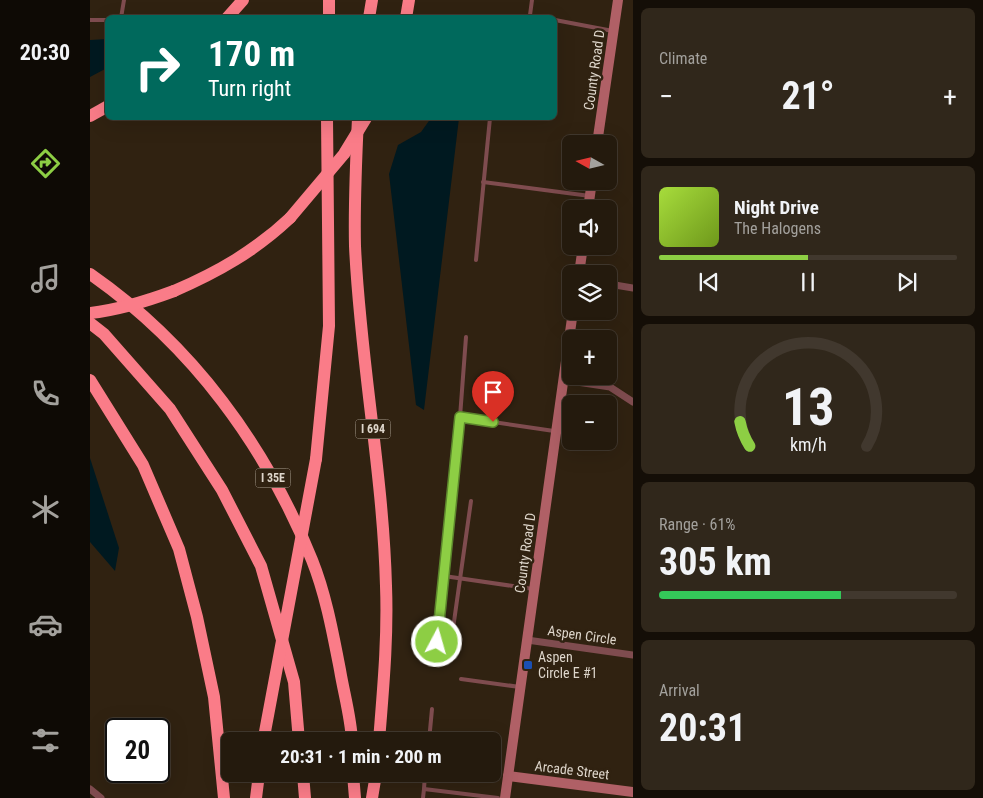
<!DOCTYPE html>
<html lang="en">
<head>
<meta charset="utf-8">
<style>
  body { margin:0; font-family:"Roboto Condensed",sans-serif; background:#30271b; color:#f1f3f6; height:100vh; display:flex; flex-direction:column; font-size:19px; white-space:nowrap }
  * { box-sizing:border-box; margin:0 }
  p { font-size:16px; color:#a3a19d }
  .icon { flex:none; width:28px; height:28px; fill:none; stroke:currentColor; stroke-width:2; stroke-linecap:round; stroke-linejoin:round }
  .map { position:relative; flex:1; overflow:hidden }
  .panel { display:flex; flex-direction:column; gap:8px; padding:8px; background:#140e07; width:350px }
  .panel>* { flex:none }
  .top-card { position:absolute; left:15px; top:15px; width:452px; height:105px; border-radius:8px; box-shadow:0 5px 20px #0002,0 0 0 1px #41382e; background:#00695c; color:#fff; overflow:hidden }
  .needle { width:32px; rotate:278deg }
  .buttons { position:absolute; left:472px; top:135px; display:grid; gap:10px }
  .buttons a { display:grid; place-items:center; width:55px; height:55px; border-radius:8px; background:#241a0d; box-shadow:0 5px 20px #0002,0 0 0 1px #41382e; font-size:25px }
  .speed { position:absolute; left:15px; top:718px; display:flex; gap:10px; font-size:25px; font-weight:700; text-align:center }
  .speed>* { display:grid; place-content:center; width:65px; height:65px; border-radius:50%; background:#241a0d; box-shadow:0 5px 20px #0002,0 0 0 1px #41382e; line-height:1 }
  .speed .limit { border:2px solid #111; border-radius:8px; background:#fff; color:#111 }
  .pin { position:absolute; display:grid; place-items:center; width:42px; height:42px; color:#fff; margin:-51px -21px; border-radius:50% 50% 50% 0; rotate:-45deg; box-shadow:0 0 5px #0007 }
  .pin .icon { rotate:45deg }
  .me { position:absolute; width:55px; margin:-28px; rotate:6deg; stroke-linejoin:round; filter:drop-shadow(0 0 4px #0008) }
  .turn { display:flex; align-items:center; gap:18px; height:105px; padding:0 20px; font-size:22px }
  .turn .icon { width:65px; height:65px; stroke-width:2.5 }
  .turn b { display:block; font-size:35px; line-height:42px }
  .big { font-size:38px; font-weight:700; line-height:1.1 }
  .panel .tile { flex:1; display:flex; flex-direction:column; justify-content:center; gap:8px; min-width:0; padding:0 18px; border-radius:8px; background:#30271b }
  .panel .dial { align-items:center; gap:0 }
  .dial svg { height:130px; overflow:visible; fill:none; stroke:#41382e; stroke-width:7; stroke-linecap:round; text-anchor:middle }
  .dial text { fill:#f1f3f6; stroke:none }
  .song { display:flex; align-items:center; gap:15px }
  .cover { width:60px; height:60px; border-radius:8px; background:linear-gradient(135deg,hsl(80 70% 55%),hsl(80 70% 35%)) }
  .played { height:5px; border-radius:2px; background:linear-gradient(90deg,#8dce44 50%,#41382e 50%) }
  .keys { display:flex; justify-content:space-around; direction:ltr }
  .heat { display:flex; justify-content:space-between; align-items:center; font-size:28px; direction:ltr }
  .charge { height:8px; border-radius:4px; background:linear-gradient(90deg,#34c759 61%,#41382e 0) }
  .trip { position:absolute; left:131px; top:732px; width:280px; height:50px; border-radius:8px; background:#241a0d; box-shadow:0 5px 20px #0002,0 0 0 1px #41382e; font-weight:700; line-height:50px; text-align:center }
  main { display:flex; flex:1; min-height:0 }
  .tabs { display:flex; flex-direction:column; width:90px; justify-content:space-around; align-items:center; background:#0e0a05; color:#a3a19d }
  .tabs .icon { width:35px; height:35px }
  .tabs .current { color:#8dce44 }
  .tabs b { font-size:22px; color:#f1f3f6 }
  .map>svg:first-child { display:block }
  .water { fill:#001920 }
  .lines { fill:none; stroke-linecap:round; stroke-linejoin:round }
  .lane { stroke:#7f4c4f; stroke-width:4 }
  .street { stroke:#7f4c4f; stroke-width:7 }
  .secondary { stroke:#b06066; stroke-width:10 }
  .highway { stroke:#fa7c88; stroke-width:12 }
  .highway-bridge { stroke:#fa7c88; stroke-width:12 }
  .route-casing { stroke:#5c862c; stroke-width:12 }
  .route { stroke:#8dce44; stroke-width:9 }
  .transit-dot { fill:#1a4fb4; stroke:#302211; stroke-width:2 }
  .labels { text-anchor:middle; stroke-width:5; stroke-linejoin:round; paint-order:stroke }
  .shield { fill:#302211; stroke:#aaa093; stroke-width:1 }
  .shield-label { font-size:12px; font-weight:bold; fill:#ded6cb }
  .street-label { font-size:14px; fill:#ded6cb; stroke:#302211 }
  .poi-label { font-size:14px; fill:#ded6cb; stroke:#302211; text-anchor:start }
</style>
</head>
<body>
<main>
<nav class="tabs">
<b>20:30</b>
<svg class="icon current" aria-label="directions" viewBox="0 0 24 24"><path d="M12 3l9 9-9 9-9-9zM9 14v-3h6M13 9l2 2-2 2"/></svg>
<svg class="icon" aria-label="music" viewBox="0 0 24 24"><path d="M9 18V5l10-2v13"/><circle cx="6" cy="18" r="3"/><circle cx="16" cy="16" r="3"/></svg>
<svg class="icon" aria-label="phone" viewBox="0 0 24 24"><path d="M5 4h4l2 5-3 2q2 4 5 5l2-3 5 2v4C11 20 4 13 5 4z"/></svg>
<svg class="icon" aria-label="climate" viewBox="0 0 24 24"><path d="M12 3v18M4 7l16 10M4 17L20 7"/></svg>
<svg class="icon" aria-label="car" viewBox="0 0 24 24"><path d="M5 17H2v-5l4-1 3-4h7l3 4 3 1v5h-3M9 17h6M6 11h13"/><circle cx="7" cy="17" r="2"/><circle cx="17" cy="17" r="2"/></svg>
<svg class="icon" aria-label="filters" viewBox="0 0 24 24"><path d="M4 7h16M4 17h16"/><circle cx="9" cy="7" r="2"/><circle cx="15" cy="17" r="2"/></svg>
</nav>
<div class="map">
<svg width="543" height="798" viewBox="0 0 543 798">
  <rect width="100%" height="100%" fill="#302211"/>
  <g class="water">
    <path d="M17 39V68L0 77V40Z"/>
    <path d="M341 118H369L334 410 326 405 299 174 308 145 331 132Z"/>
    <path d="M0 458 29 548 25 571 0 542Z"/>
  </g>
  <g class="lines">
    <g class="lane">
      <path d="M440 15 442 0"/>
      <path d="M440 16 452 18"/>
      <path d="M31 18 34 0"/>
      <path d="M0 20H18"/>
      <path d="M465 20 523 31"/>
      <path d="M393 182 500 196"/>
      <path d="M386 260 400 118"/>
      <path d="M370 417 376 337"/>
      <path d="M354 576 347 642 361 643 381 501"/>
      <path d="M443 589 354 576 370 417 464 431"/>
      <path d="M371 679 430 687"/>
      <path d="M339 741 342 709"/>
      <path d="M334 789 335 774"/>
      <path d="M333 798 334 789 408 798"/>
    </g>
    <g class="street">
      <path d="M519 284 543 288"/>
      <path d="M474 380 520 387 543 402"/>
      <path d="M437 640 543 655"/>
      <path d="M0 789 11 798"/>
    </g>
    <g class="secondary">
      <path d="M507 144 528 0"/>
      <path d="M498 209 502 181"/>
      <path d="M489 274 493 246"/>
      <path d="M418 776 543 792"/>
      <path d="M415 798 483 311"/>
    </g>
    <g class="highway">
      <path d="M137 18 153 0"/>
      <path d="M239 18V0"/>
      <path d="M279 18 282 0"/>
      <path d="M316 18 319 0"/>
      <path d="M0 116 18 106"/>
      <path d="M268 118C266 160 264 203 265 246 270 360 293 472 296 586 298 638 293 690 289 741"/>
      <path d="M0 274C102 345 176 446 222 560 236 595 243 634 250 670 254 694 261 718 262 741"/>
      <path d="M84 291C128 272 165 251 200 218"/>
      <path d="M0 323 14 334 80 409 132 490 171 566 204 682 209 741"/>
      <path d="M0 380 53 465 89 549 107 617 124 697 134 798"/>
      <path d="M226 459 239 326 237 118"/>
      <path d="M213 774 215 798"/>
      <path d="M263 774 265 798"/>
      <path d="M166 798 169 774"/>
      <path d="M282 798 286 774"/>
    </g>
    <g class="highway-bridge">
      <path d="M200 218 254 154 276 118"/>
      <path d="M0 313C29 310 57 301 84 291"/>
      <path d="M174 737 226 459"/>
    </g>
  </g>
  <g class="lines">
    <defs>
      <path id="route" d="M347 642 370 417 403 422"/>
    </defs>
    <use href="#route" class="route-casing"/>
    <use href="#route" class="route"/>
  </g>
  <rect class="transit-dot" x="433" y="660" width="10" height="10" rx="2.5"/>
  <g class="labels">
    <g class="shield">
      <rect x="265.5" y="419.5" width="35" height="19" rx="4"/>
      <rect x="165.5" y="468.5" width="35" height="19" rx="4"/>
    </g>
    <g class="shield-label">
      <text x="283" y="433">I 694</text>
      <text x="183" y="482">I 35E</text>
    </g>
    <g class="street-label">
      <text transform="translate(504 70) rotate(-82)" y="5">County Road D</text>
      <text transform="translate(435 553) rotate(-82)" y="5">County Road D</text>
      <text transform="translate(492 635) rotate(8)" y="5">Aspen Circle</text>
      <text transform="translate(482 770) rotate(7)" y="5">Arcade Street</text>
    </g>
    <g class="poi-label">
      <text x="448" y="662">Aspen<tspan x="448" dy="16">Circle E #1</tspan></text>
    </g>
  </g>
</svg>
<div class="buttons">
<a><svg class="needle" viewBox="-14 -14 28 28"><path d="M0-13l5 13h-10z" fill="#e53935"/><path d="M0 13l5-13h-10z" fill="#a3a19d"/></svg></a>
<a><svg class="icon" aria-label="sound" viewBox="0 0 24 24"><path d="M4 9h4l5-4v14l-5-4H4zM17 9q2 3 0 6"/></svg></a>
<a><svg class="icon" aria-label="layers" viewBox="0 0 24 24"><path d="M12 4l9 5-9 5-9-5zM3 14l9 5 9-5"/></svg></a>
<a>+</a>
<a>−</a>
</div>
<div class="speed"><div class="limit">20</div></div>
<div class="pin" style="left:403px;top:422px;background:#d93025"><svg class="icon" aria-label="arrive" viewBox="0 0 24 24"><path d="M6 21V4h12l-3 4 3 4H6"/></svg></div>
<svg class="me" style="left:347px;top:642px" viewBox="-20 -20 40 40"><circle r="17" fill="#8dce44" stroke="#fff" stroke-width="3"/><path d="M0-11L8 9 0 5-8 9z" fill="#fff"/></svg>
<div class="trip">20:31 · 1 min · 200 m</div>
<div class="top-card">
<div class="turn"><svg class="icon" aria-label="right" viewBox="0 0 24 24"><path d="M7 20v-9h11M14 6l5 5-5 5"/></svg><div><b>170 m</b>Turn right</div></div>
</div>
</div>
<section class="panel">
<div class="tile"><p>Climate</p>
<div class="heat"><a>−</a><b class="big">21°</b><a>+</a></div>
</div>
<div class="tile">
<div class="song"><i class="cover"></i><div><b>Night Drive</b><p>The Halogens</p></div></div>
<div class="played"></div>
<div class="keys"><svg class="icon" aria-label="previous" viewBox="0 0 24 24"><path d="M18 5L8 12l10 7zM5 5v14"/></svg><svg class="icon" aria-label="pause" viewBox="0 0 24 24"><path d="M8 5v14M16 5v14"/></svg><svg class="icon" aria-label="next" viewBox="0 0 24 24"><path d="M6 5l10 7-10 7zM19 5v14"/></svg></div>
</div>
<div class="tile dial"><svg viewBox="0 0 100 80">
<path d="M14 69A42 42 0 1 1 86 69"/>
<path d="M14 69A42 42 0 0 1 8 54" stroke="#8dce44"/>
<text x="50" y="56" font-size="32" font-weight="700">13</text>
<text x="50" y="72" font-size="11">km/h</text>
</svg></div>
<div class="tile"><p>Range · 61%</p><b class="big">305 km</b><div class="charge"></div></div>
<div class="tile"><p>Arrival</p><b class="big">20:31</b></div>
</section>
</main>
</body>
</html>
